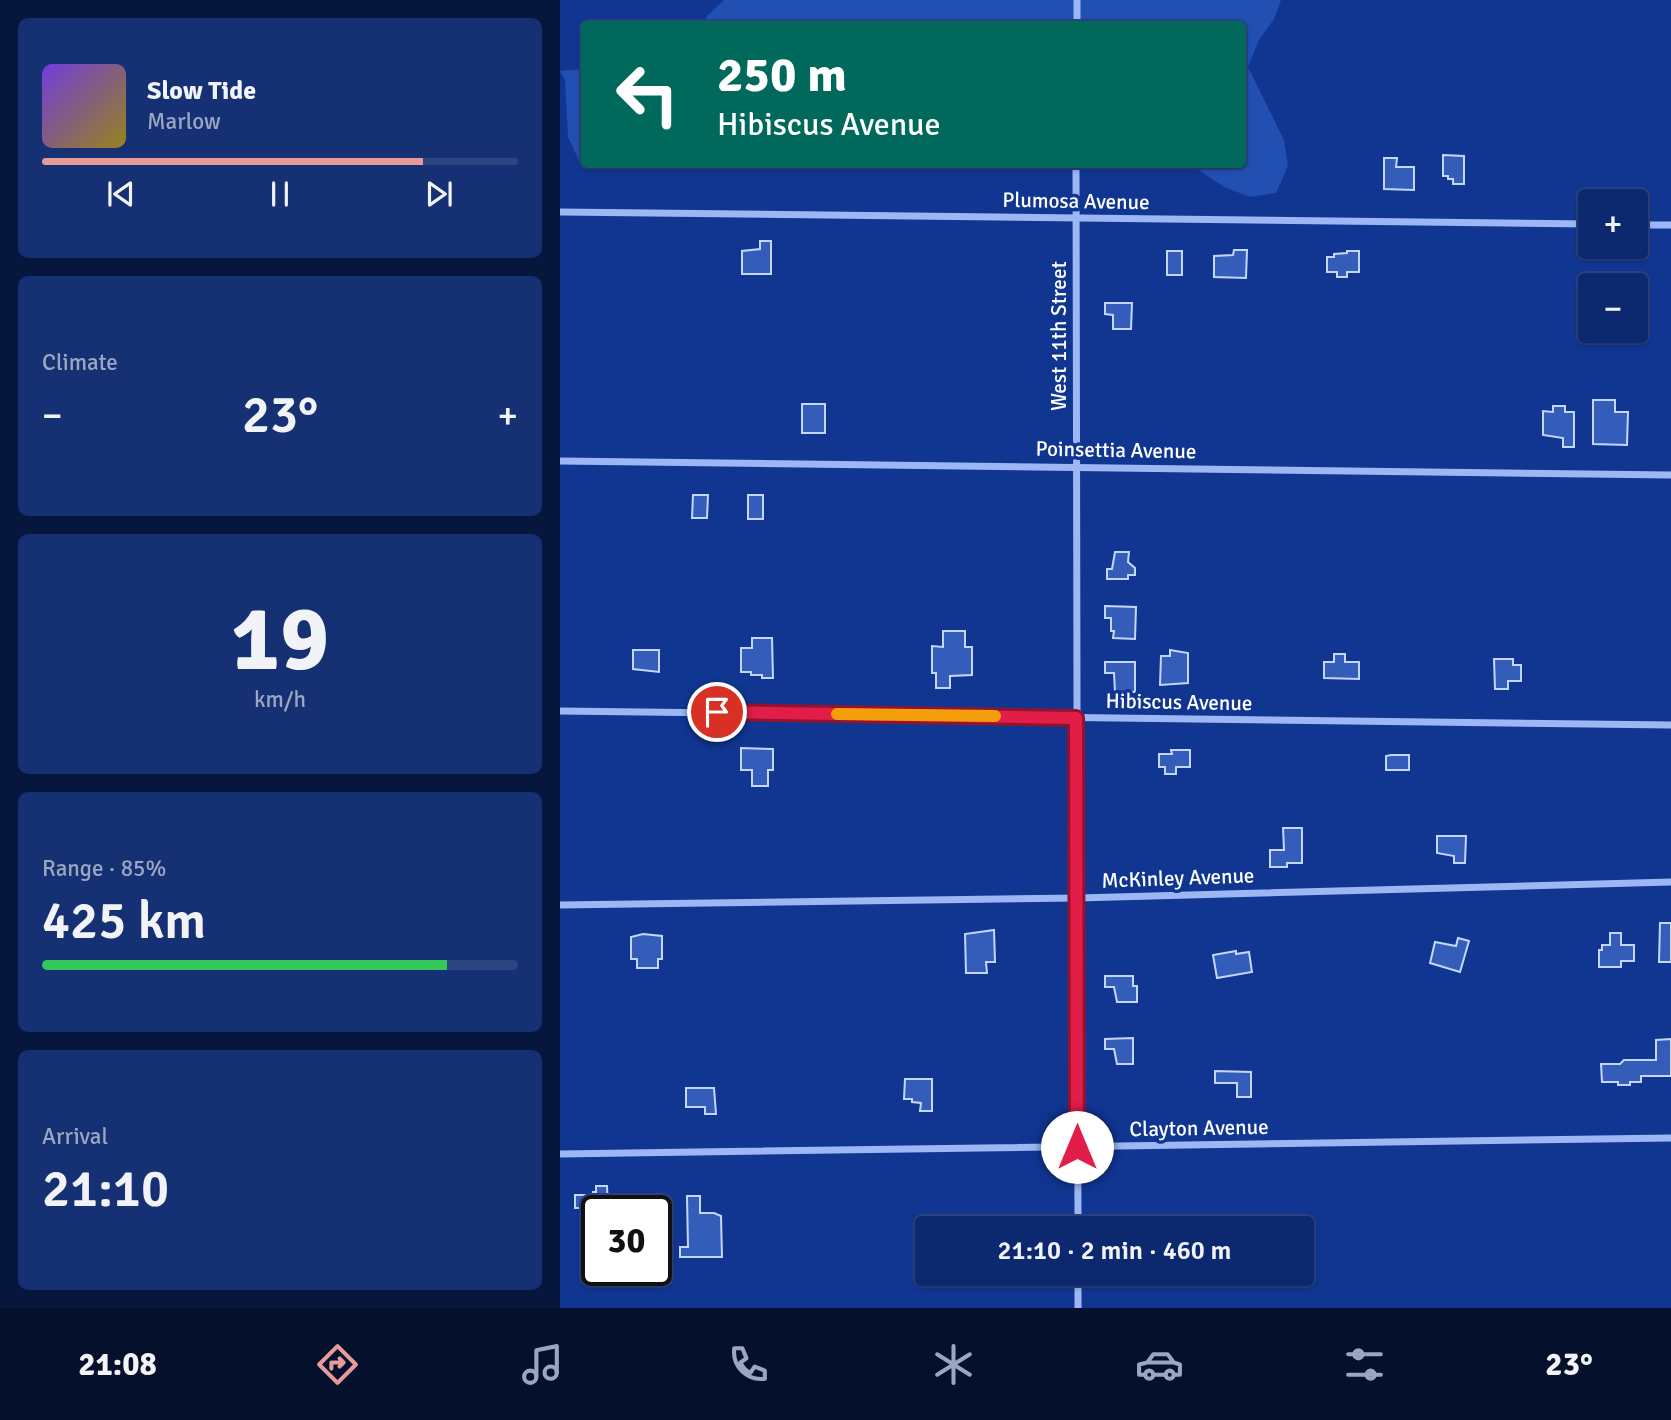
<!DOCTYPE html>
<html lang="en">
<head>
<meta charset="utf-8">
<style>
  body { margin:0; font-family:Signika,sans-serif; background:#153073; color:#f1f3f6; height:100vh; display:flex; flex-direction:column; font-size:26px; white-space:nowrap }
  * { box-sizing:border-box; margin:0 }
  p { font-size:23px; color:#9aa6c2 }
  .icon { flex:none; width:38px; height:38px; fill:none; stroke:currentColor; stroke-width:2; stroke-linecap:round; stroke-linejoin:round }
  .map { position:relative; flex:1; overflow:hidden }
  .drawer { display:flex; flex-direction:column; gap:18px; padding:18px; background:#07163c; width:560px }
  .drawer>* { flex:none }
  .banner { position:absolute; left:21px; top:21px; width:665px; height:147px; border-radius:7px; box-shadow:0 2px 5px #0004,0 0 0 2px #2c4481; background:#00695c; color:#fff; overflow:hidden }
  .tools { position:absolute; left:1018px; top:189px; display:grid; gap:14px }
  .tools a { display:grid; place-items:center; width:70px; height:70px; border-radius:7px; background:#0c286e; box-shadow:0 2px 5px #0004,0 0 0 2px #2c4481; font-size:35px }
  .speed { position:absolute; left:21px; top:1195px; display:flex; gap:14px; font-size:35px; font-weight:700; text-align:center }
  .speed>* { display:grid; place-content:center; width:91px; height:91px; border-radius:50%; background:#0c286e; box-shadow:0 2px 5px #0004,0 0 0 2px #2c4481; line-height:1 }
  .speed .limit { border:4px solid #111; border-radius:10px; background:#fff; color:#111 }
  .pin { position:absolute; display:grid; place-items:center; width:60px; height:60px; color:#fff; margin:-30px; border:4px solid #fff; border-radius:50%; box-shadow:0 2px 7px #0007 }
  .me { position:absolute; width:77px; margin:-38px; rotate:0deg; stroke-linejoin:round; filter:drop-shadow(0 0 5px #0008) }
  .turn { display:flex; align-items:center; gap:24px; height:147px; padding:0 21px; font-size:32px }
  .turn .icon { width:91px; height:91px; stroke-width:2.5 }
  .turn b { display:block; font-size:49px; line-height:60px }
  .big { font-size:52px; font-weight:600; line-height:1.1 }
  .drawer .tile { flex:1; display:flex; flex-direction:column; justify-content:center; gap:10px; min-width:0; padding:0 24px; border-radius:10px; background:#153073 }
  .drawer .dial { align-items:center; gap:0 }
  .dial b { font-size:91px; line-height:1 }
  .song { display:flex; align-items:center; gap:21px }
  .cover { width:84px; height:84px; border-radius:10px; background:linear-gradient(135deg,hsl(260 70% 55%),hsl(50 70% 35%)) }
  .played { height:7px; border-radius:4px; background:linear-gradient(90deg,#e69b98 80%,#2c4481 80%) }
  .keys { display:flex; justify-content:space-around; direction:ltr }
  .heat { display:flex; justify-content:space-between; align-items:center; font-size:38px; direction:ltr }
  .charge { height:10px; border-radius:5px; background:linear-gradient(90deg,#34c759 85%,#2c4481 0) }
  .trip { position:absolute; left:355px; top:1216px; width:399px; height:70px; border-radius:7px; background:#0c286e; box-shadow:0 2px 5px #0004,0 0 0 2px #2c4481; font-weight:600; line-height:70px; text-align:center }
  .tab-bar { display:flex; height:112px; justify-content:space-around; align-items:center; background:#05102c; color:#9aa6c2 }
  .tab-bar .icon { width:49px; height:49px }
  .tab-bar .on { color:#e69b98 }
  .tab-bar b { font-size:32px; color:#f1f3f6 }
  main { display:flex; flex:1; min-height:0 }
  .map>svg:first-child { display:block }
  .green { fill:#224fb2 }
  .building { fill:#345dba; stroke:#c4d6fe; stroke-width:2 }
  .lines { fill:none; stroke-linecap:round; stroke-linejoin:round }
  .minor { stroke:#9cb7f3; stroke-width:7 }
  .route-casing { stroke:#92132f; stroke-width:18 }
  .route { stroke:#e11d48; stroke-width:12 }
  .slow { stroke:#f59e0b; stroke-width:12 }
  .labels { text-anchor:middle; stroke-width:7; stroke-linejoin:round; paint-order:stroke }
  .street-label { font-size:21px; fill:#fff; stroke:#103692 }
</style>
</head>
<body>
<main>
<section class="drawer">
<div class="tile">
<div class="song"><i class="cover"></i><div><b>Slow Tide</b><p>Marlow</p></div></div>
<div class="played"></div>
<div class="keys"><svg class="icon" aria-label="previous" viewBox="0 0 24 24"><path d="M18 5L8 12l10 7zM5 5v14"/></svg><svg class="icon" aria-label="pause" viewBox="0 0 24 24"><path d="M8 5v14M16 5v14"/></svg><svg class="icon" aria-label="next" viewBox="0 0 24 24"><path d="M6 5l10 7-10 7zM19 5v14"/></svg></div>
</div>
<div class="tile"><p>Climate</p>
<div class="heat"><a>−</a><b class="big">23°</b><a>+</a></div>
</div>
<div class="tile dial"><b>19</b><p>km/h</p></div>
<div class="tile"><p>Range · 85%</p><b class="big">425 km</b><div class="charge"></div></div>
<div class="tile"><p>Arrival</p><b class="big">21:10</b></div>
</section>
<div class="map">
<svg width="1111" height="1308" viewBox="0 0 1111 1308">
  <rect width="100%" height="100%" fill="#103692"/>
  <g class="green">
    <path d="M164 0H721L714 19 699 40 688 67 724 140 728 166 716 193 690 197 664 187 631 165 682 164V24H145L147 16Z"/>
    <path d="M24 69V164L27 165 22 167 8 137 5 80 0 71Z"/>
  </g>
  <g class="building">
    <path d="M883 155 904 156V184H893V179H888V176H883Z"/>
    <path d="M824 158H837L836 167H854V190L824 189Z"/>
    <path d="M200 241H211V274H182V251L200 249Z"/>
    <path d="M674 250H687L686 278 654 277V256L673 255Z"/>
    <rect x="607" y="251" width="15" height="24"/>
    <path d="M787 251H799V272H787V277H777V272H767V257H774V254L787 253Z"/>
    <path d="M545 303H572L571 329H553V315L545 314Z"/>
    <path d="M1033 400H1055V412H1068L1067 445 1033 444Z"/>
    <rect x="242" y="404" width="23" height="29"/>
    <path d="M993 406H1005V412H1014V447H1003V438L983 435V411L993 412Z"/>
    <path d="M133 495H148L147 518H132Z"/>
    <rect x="188" y="495" width="15" height="24"/>
    <path d="M555 552H569L568 562 575 568V575H568V579H547V569H552Z"/>
    <path d="M545 606 576 607 575 639 553 638 554 631H551V618H545Z"/>
    <path d="M383 631H405V647H412V675L390 676V688H376V673H372V646L383 647Z"/>
    <path d="M192 638H212L213 678H202V675H191V672H181V648H192Z"/>
    <path d="M73 650H99V672L73 669Z"/>
    <path d="M610 650 628 653V683L600 685 601 656H610Z"/>
    <path d="M774 654H785V662H799V679L764 678V662H774Z"/>
    <path d="M934 659H953V665H961V681H948V689H935Z"/>
    <path d="M545 662H575V692H555L554 673H545Z"/>
    <path d="M181 748 213 749V770H208V786H192V770H181Z"/>
    <path d="M611 750H630V767H616V774H605V767H599V754H612Z"/>
    <path d="M831 755H849V770H826V756Z"/>
    <path d="M723 828H742V863H727V867H710V850H724Z"/>
    <path d="M877 836H906L905 863H894V856L877 853Z"/>
    <path d="M1100 923H1111V962H1099Z"/>
    <path d="M434 930 435 962H426L427 973H406L405 934Z"/>
    <path d="M1050 933H1061V945H1074V961H1061V967H1039V950H1042V945H1050Z"/>
    <path d="M83 934 102 936V959H98V968H77V959H71V937Z"/>
    <path d="M898 938 909 941 900 972 870 963 875 942 896 946Z"/>
    <path d="M676 951V954L689 952 692 972 657 978 653 955Z"/>
    <path d="M545 976H573V986H577V1002H557L554 987H545Z"/>
    <path d="M573 1038V1064H557L554 1049H545V1039Z"/>
    <path d="M1111 1039V1076H1081V1082H1070V1085H1058V1082H1042L1041 1064H1060L1064 1060H1096V1040Z"/>
    <path d="M655 1071 691 1072V1097H677V1083H655Z"/>
    <path d="M345 1079H372V1111H360L361 1103 352 1102V1099H344Z"/>
    <path d="M126 1088H154L156 1114H145V1107H126Z"/>
    <path d="M36 1186H47L48 1208H15V1195H33V1192H36Z"/>
    <path d="M127 1196H140V1213H154L161 1216 162 1257H120V1247H128Z"/>
  </g>
  <g class="lines">
    <g class="minor">
      <path d="M517 24V0"/>
      <path d="M516 164 518 1228"/>
      <path d="M0 212 1031 224"/>
      <path d="M1076 225H1111"/>
      <path d="M0 461 1111 475"/>
      <path d="M0 711 1111 725"/>
      <path d="M0 905 518 898 1111 882"/>
      <path d="M0 1154 1111 1138"/>
      <path d="M518 1274V1308"/>
    </g>
  </g>
  <g class="lines">
    <defs>
      <path id="route" d="M157 712 516 718 517 1147"/>
    </defs>
    <use href="#route" class="route-casing"/>
    <use href="#route" class="route"/>
    <path class="slow" d="M277 714 435 716"/>
  </g>
  <g class="labels">
    <g class="street-label">
      <text transform="translate(516 201) rotate(1)" y="7">Plumosa Avenue</text>
      <text transform="translate(499 336) rotate(-90)" y="7">West 11th Street</text>
      <text transform="translate(556 450) rotate(1)" y="7">Poinsettia Avenue</text>
      <text transform="translate(619 702) rotate(1)" y="7">Hibiscus Avenue</text>
      <text transform="translate(618 878) rotate(-2)" y="7">McKinley Avenue</text>
      <text transform="translate(639 1128) rotate(-1)" y="7">Clayton Avenue</text>
    </g>
  </g>
</svg>
<div class="tools">
<a>+</a>
<a>−</a>
</div>
<div class="speed"><div class="limit">30</div></div>
<div class="pin" style="left:157px;top:712px;background:#d93025"><svg class="icon" aria-label="arrive" viewBox="0 0 24 24"><path d="M6 21V4h12l-3 4 3 4H6"/></svg></div>
<svg class="me" style="left:517px;top:1147px" viewBox="-20 -20 40 40"><circle r="19" fill="#fff"/><path d="M0-13L10 11 0 6-10 11z" fill="#e11d48"/></svg>
<div class="trip">21:10 · 2 min · 460 m</div>
<div class="banner">
<div class="turn"><svg class="icon" aria-label="left" viewBox="0 0 24 24"><path d="M17 20v-9H6M10 6l-5 5 5 5"/></svg><div><b>250 m</b>Hibiscus Avenue</div></div>
</div>
</div>
</main>
<nav class="tab-bar">
<b>21:08</b>
<svg class="icon on" aria-label="directions" viewBox="0 0 24 24"><path d="M12 3l9 9-9 9-9-9zM9 14v-3h6M13 9l2 2-2 2"/></svg>
<svg class="icon" aria-label="music" viewBox="0 0 24 24"><path d="M9 18V5l10-2v13"/><circle cx="6" cy="18" r="3"/><circle cx="16" cy="16" r="3"/></svg>
<svg class="icon" aria-label="phone" viewBox="0 0 24 24"><path d="M5 4h4l2 5-3 2q2 4 5 5l2-3 5 2v4C11 20 4 13 5 4z"/></svg>
<svg class="icon" aria-label="climate" viewBox="0 0 24 24"><path d="M12 3v18M4 7l16 10M4 17L20 7"/></svg>
<svg class="icon" aria-label="car" viewBox="0 0 24 24"><path d="M5 17H2v-5l4-1 3-4h7l3 4 3 1v5h-3M9 17h6M6 11h13"/><circle cx="7" cy="17" r="2"/><circle cx="17" cy="17" r="2"/></svg>
<svg class="icon" aria-label="filters" viewBox="0 0 24 24"><path d="M4 7h16M4 17h16"/><circle cx="9" cy="7" r="2"/><circle cx="15" cy="17" r="2"/></svg>
<b>23°</b>
</nav>
</body>
</html>
